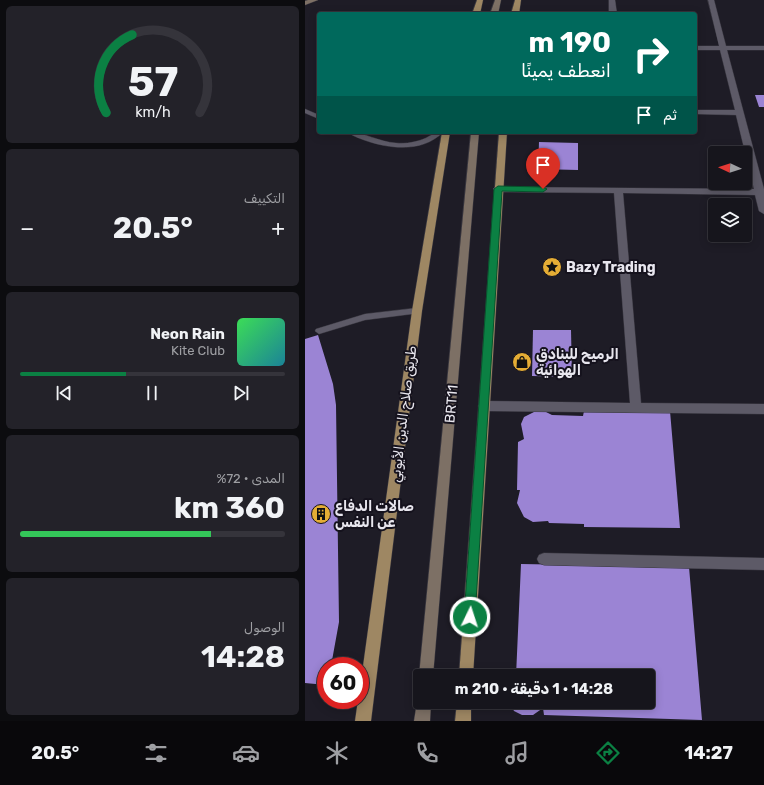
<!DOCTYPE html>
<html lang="ar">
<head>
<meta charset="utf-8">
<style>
  body { margin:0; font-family:Rubik,Vazirmatn,sans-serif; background:#232229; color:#f1f3f6; direction:rtl; height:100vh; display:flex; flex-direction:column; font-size:15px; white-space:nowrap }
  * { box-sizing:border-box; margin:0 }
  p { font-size:13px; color:#9e9fa3 }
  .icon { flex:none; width:22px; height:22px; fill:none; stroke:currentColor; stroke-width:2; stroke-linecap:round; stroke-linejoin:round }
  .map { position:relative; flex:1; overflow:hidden; direction:ltr }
  .sheet { display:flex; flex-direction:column; gap:6px; padding:6px; background:#0c0c0f; width:305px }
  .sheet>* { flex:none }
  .top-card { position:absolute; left:12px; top:12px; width:380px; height:122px; border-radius:4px; box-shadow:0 2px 10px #0003,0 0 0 1px #35343b; direction:rtl; background:#00695c; color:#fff; overflow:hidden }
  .needle { width:26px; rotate:274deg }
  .tools { position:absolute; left:403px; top:146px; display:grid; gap:8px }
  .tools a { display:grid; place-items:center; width:44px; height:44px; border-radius:4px; background:#16151c; box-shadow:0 2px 10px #0003,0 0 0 1px #35343b; font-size:20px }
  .speed { position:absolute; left:12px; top:657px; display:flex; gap:8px; font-size:20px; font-weight:700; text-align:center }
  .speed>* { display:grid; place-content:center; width:52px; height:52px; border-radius:50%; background:#16151c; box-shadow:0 2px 10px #0003,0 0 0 1px #35343b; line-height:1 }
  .speed .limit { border:6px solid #d22; background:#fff; color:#111 }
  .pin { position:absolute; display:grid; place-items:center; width:34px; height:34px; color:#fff; margin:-41px -17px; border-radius:50% 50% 50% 0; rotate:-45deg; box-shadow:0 0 4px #0007 }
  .pin .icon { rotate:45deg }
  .me { position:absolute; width:44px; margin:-22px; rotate:4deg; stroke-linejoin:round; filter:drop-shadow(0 0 3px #0008) }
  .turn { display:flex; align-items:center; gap:14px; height:84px; padding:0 20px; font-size:18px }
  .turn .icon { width:52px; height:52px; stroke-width:2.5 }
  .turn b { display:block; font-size:28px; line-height:34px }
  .then { display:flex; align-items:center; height:38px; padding:0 20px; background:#0003; gap:8px; font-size:15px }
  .big { font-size:30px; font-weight:700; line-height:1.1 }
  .sheet .widget { flex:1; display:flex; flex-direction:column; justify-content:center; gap:6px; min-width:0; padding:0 14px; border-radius:6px; background:#232229 }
  .sheet .dial { align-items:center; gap:0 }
  .dial svg { height:104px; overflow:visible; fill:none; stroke:#35343b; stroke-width:7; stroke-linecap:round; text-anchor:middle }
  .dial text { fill:#f1f3f6; stroke:none }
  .song { display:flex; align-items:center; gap:12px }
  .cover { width:48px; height:48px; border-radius:6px; background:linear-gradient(135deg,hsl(130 70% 55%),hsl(190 70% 35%)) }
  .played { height:4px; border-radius:2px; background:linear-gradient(90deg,#0b8043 40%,#35343b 40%) }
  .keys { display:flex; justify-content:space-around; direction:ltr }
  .heat { display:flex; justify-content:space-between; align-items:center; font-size:22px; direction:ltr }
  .charge { height:6px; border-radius:3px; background:linear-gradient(90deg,#34c759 72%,#35343b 0) }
  .trip { position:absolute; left:108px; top:669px; width:242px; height:40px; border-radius:4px; background:#16151c; box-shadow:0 2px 10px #0003,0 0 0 1px #35343b; font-weight:700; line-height:40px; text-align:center; direction:rtl }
  .dock { display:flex; height:64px; justify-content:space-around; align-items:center; background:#09080b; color:#9e9fa3 }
  .dock .icon { width:28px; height:28px }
  .dock .on { color:#0b8043 }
  .dock b { font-size:18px; color:#f1f3f6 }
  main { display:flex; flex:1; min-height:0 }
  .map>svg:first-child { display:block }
  .building { fill:#9b84d4 }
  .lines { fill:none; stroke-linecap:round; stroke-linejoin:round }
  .service-casing { stroke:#393740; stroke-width:1 }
  .minor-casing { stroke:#393740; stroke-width:1 }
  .secondary-casing { stroke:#393740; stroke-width:1 }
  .primary-casing { stroke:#393740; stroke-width:1 }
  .service { fill:#5d5a67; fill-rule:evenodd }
  .minor { fill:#5d5a67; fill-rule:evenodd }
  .secondary { fill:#7d7065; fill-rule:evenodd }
  .primary { fill:#9e8763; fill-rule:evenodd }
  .route { fill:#0b8043; stroke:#07532c }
  .labels { text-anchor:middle; stroke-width:4; stroke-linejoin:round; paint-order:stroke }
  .poi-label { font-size:14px; font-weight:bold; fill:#e8e6ee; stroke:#15121d; text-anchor:start }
  .street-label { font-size:14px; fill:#e8e6ee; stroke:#15121d }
</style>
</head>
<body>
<main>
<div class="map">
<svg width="459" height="721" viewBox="0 0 459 721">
  <rect width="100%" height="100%" fill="#1e1c26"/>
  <g class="building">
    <path d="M450 95H459V107H454Z"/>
    <path d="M234 142 273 143V170L233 169Z"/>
    <path d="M228 330H266L267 377 227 376Z"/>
    <path d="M13 335 28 384 31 405 34 622 26 666H21V685L0 683V339Z"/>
    <path d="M231 411 241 412 247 415 278 416 279 411H365L375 528 279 527V524L244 523 243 521 228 522 219 517 212 503 215 490H212L213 442 219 439 216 424 219 417Z"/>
    <path d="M216 564 384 567 397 720 239 715 238 708 228 715H217L209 711 204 702H343V676H211Z"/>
  </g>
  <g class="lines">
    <defs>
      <g id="service">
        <path d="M0 109 14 115V119L0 113Z"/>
        <path d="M43 132C59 132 74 142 91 143 101 144 112 142 121 138 128 134 131 132 138 132 118 153 84 149 59 140 54 138 47 136 43 132Z"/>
        <path d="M112 308 115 309 116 311 115 313 60 320 14 334 10 331 11 329 60 314Z"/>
      </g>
      <g id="minor">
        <path d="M304 0H310L312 14H304Z"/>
        <path d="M403 0H409L421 46H459V50H422L459 189V214L454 211 450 195 318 193 336 403 459 404V414L179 411 175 409 173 406 175 403 179 401 325 403 309 193 193 192 188 189 190 187 449 189 431 115 390 114V110H430L415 50H390V46H414Z"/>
        <path d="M239 553 459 558V570L239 565 234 563 232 559 234 555Z"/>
      </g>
      <g id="secondary">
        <path d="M3 0H13L0 5V1Z"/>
        <path d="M190 0H196L193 14H185Z"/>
        <path d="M166 132H174L128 676H115V679L114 676Z"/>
        <path d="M115 696V702H126L125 721H109L112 702Z"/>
      </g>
      <g id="primary">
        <path d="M172 0H178L175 14H167Z"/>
        <path d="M210 0H216L214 14H206Z"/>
        <path d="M137 132H145L117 311 66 721H50L53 700H55V688L107 311Z"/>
        <path d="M194 132H202L168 676H154Z"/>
        <path d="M152 702H166V721H150Z"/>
      </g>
    </defs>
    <use href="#service" class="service-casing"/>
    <use href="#minor" class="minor-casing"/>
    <use href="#secondary" class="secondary-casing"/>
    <use href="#primary" class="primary-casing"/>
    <use href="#service" class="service"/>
    <use href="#minor" class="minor"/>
    <use href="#secondary" class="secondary"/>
    <use href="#primary" class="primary"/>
  </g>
  <path class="route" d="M193 186 238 187 242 189 238 192 197 191 170 617 169 621 165 622 161 621 159 617 189 189Z"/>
  <defs>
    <symbol id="sight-disc" viewBox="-11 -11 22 22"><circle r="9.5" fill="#e5ad35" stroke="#15121d"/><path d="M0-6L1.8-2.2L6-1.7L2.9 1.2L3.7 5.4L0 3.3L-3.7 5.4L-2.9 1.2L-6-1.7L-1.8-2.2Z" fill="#111"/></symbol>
    <symbol id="shop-disc" viewBox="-11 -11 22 22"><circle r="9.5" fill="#e5ad35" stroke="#15121d"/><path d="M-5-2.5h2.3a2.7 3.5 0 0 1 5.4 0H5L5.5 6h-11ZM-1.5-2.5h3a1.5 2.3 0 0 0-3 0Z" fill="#111"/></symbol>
    <symbol id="building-disc" viewBox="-11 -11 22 22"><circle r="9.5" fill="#e5ad35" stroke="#15121d"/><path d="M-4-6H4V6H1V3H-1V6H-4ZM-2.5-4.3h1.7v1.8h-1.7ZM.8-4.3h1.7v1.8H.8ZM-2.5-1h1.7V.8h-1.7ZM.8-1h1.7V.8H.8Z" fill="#111"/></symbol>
  </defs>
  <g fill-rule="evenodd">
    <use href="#sight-disc" x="236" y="256" width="22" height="22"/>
    <use href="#shop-disc" x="206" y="351" width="22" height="22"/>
    <use href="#building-disc" x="5" y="503" width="22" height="22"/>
  </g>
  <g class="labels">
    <g class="poi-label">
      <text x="261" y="272">Bazy Trading</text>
      <text x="231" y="359">الرميح للبنادق<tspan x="231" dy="16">الهوائية</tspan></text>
      <text x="30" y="511">صالات الدفاع<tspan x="30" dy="16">عن النفس</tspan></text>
    </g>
    <g class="street-label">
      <text transform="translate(146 404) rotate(-85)" y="5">BRT11</text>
      <text transform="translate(98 414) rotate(-83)" y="5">طريق صلاح الدين الأيوبي</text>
    </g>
  </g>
</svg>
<div class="tools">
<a><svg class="needle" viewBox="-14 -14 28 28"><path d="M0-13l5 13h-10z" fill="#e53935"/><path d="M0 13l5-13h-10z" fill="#9e9fa3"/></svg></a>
<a><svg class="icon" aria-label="layers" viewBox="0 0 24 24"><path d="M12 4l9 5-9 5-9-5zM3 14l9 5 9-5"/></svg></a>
</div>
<div class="speed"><div class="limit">60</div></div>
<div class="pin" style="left:238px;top:189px;background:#d93025"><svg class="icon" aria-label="arrive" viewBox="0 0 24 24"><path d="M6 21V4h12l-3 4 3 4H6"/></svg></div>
<svg class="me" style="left:165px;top:617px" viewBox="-20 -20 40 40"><circle r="17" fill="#0b8043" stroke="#fff" stroke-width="3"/><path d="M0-11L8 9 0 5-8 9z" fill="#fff"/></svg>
<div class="trip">14:28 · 1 دقيقة · 210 m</div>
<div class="top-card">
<div class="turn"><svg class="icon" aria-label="right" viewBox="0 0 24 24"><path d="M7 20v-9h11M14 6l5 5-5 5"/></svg><div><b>190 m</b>انعطف يمينًا</div></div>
<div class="then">ثم<svg class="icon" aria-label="arrive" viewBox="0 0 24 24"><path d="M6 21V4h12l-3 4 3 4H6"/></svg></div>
</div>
</div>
<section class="sheet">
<div class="widget dial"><svg viewBox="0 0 100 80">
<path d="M14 69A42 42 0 1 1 86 69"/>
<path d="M14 69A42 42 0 0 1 34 9" stroke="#0b8043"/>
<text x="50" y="56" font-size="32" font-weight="700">57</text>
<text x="50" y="72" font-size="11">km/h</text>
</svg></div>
<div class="widget"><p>التكييف</p>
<div class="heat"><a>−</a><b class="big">20.5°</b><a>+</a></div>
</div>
<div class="widget">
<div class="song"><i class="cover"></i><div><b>Neon Rain</b><p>Kite Club</p></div></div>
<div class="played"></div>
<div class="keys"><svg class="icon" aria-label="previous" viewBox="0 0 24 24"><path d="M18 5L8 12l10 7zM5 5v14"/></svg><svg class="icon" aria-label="pause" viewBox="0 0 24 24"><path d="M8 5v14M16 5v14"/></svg><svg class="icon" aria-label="next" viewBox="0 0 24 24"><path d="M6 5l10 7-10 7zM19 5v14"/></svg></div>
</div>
<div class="widget"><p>المدى · 72%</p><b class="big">360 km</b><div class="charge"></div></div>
<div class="widget"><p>الوصول</p><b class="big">14:28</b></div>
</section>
</main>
<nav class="dock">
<b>14:27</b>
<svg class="icon on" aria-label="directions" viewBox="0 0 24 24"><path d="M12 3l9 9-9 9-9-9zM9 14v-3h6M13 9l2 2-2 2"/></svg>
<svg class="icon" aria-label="music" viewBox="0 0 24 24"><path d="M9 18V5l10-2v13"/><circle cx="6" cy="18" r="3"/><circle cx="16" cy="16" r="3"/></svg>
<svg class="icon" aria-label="phone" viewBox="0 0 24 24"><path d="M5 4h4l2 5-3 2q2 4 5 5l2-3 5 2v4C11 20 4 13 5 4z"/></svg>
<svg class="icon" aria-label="climate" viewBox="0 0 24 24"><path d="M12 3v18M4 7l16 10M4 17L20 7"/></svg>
<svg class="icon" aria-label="car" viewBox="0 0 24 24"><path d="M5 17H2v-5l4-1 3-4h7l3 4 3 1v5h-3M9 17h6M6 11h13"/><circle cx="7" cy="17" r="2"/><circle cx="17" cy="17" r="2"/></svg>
<svg class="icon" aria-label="filters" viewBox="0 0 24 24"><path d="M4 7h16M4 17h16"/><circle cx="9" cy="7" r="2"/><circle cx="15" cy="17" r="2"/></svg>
<b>20.5°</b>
</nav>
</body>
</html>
